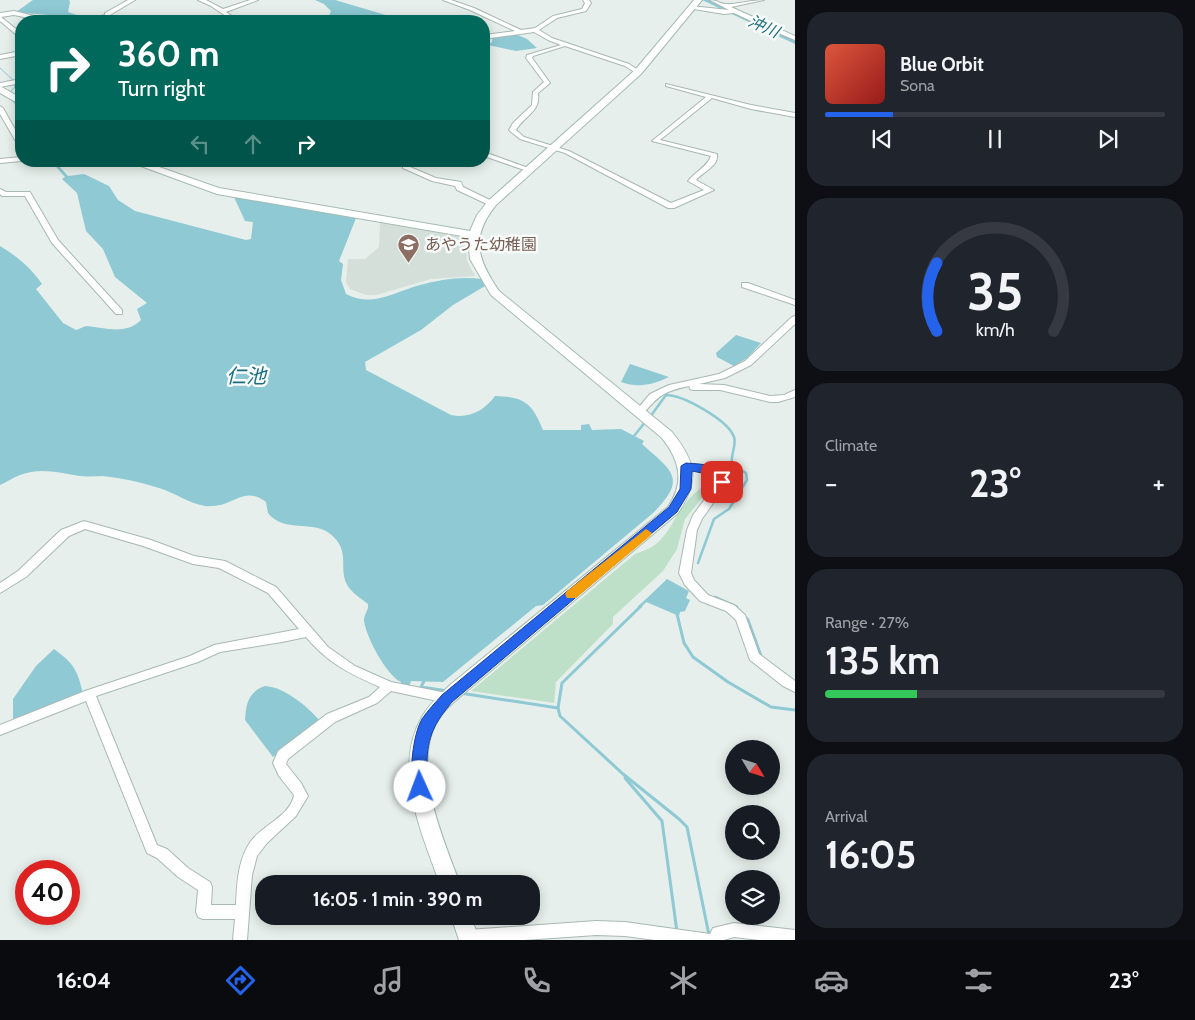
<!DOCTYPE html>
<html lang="en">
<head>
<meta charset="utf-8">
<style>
  body { margin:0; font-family:Cabin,"Noto Sans JP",sans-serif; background:#20242c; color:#f1f3f6; height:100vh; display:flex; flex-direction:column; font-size:19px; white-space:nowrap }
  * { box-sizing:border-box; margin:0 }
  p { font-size:16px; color:#9ea1a6 }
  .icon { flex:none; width:28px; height:28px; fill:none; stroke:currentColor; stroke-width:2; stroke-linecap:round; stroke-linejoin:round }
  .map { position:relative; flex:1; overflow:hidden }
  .details { display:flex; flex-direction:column; gap:12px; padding:12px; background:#0d0f14; width:400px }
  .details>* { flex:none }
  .banner { position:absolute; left:15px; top:15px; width:475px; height:152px; border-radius:20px; box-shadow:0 2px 12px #0003; background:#00695c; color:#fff; overflow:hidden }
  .needle { width:32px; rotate:128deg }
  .tools { position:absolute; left:725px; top:740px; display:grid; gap:10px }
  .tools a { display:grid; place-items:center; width:55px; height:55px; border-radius:50%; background:#171b24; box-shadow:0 2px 12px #0003; font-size:25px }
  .speed { position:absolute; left:15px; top:860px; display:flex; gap:10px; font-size:25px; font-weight:700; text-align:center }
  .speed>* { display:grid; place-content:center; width:65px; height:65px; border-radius:50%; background:#171b24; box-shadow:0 2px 12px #0003; line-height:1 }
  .speed .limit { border:8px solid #d22; background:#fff; color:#111 }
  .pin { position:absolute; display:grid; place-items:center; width:42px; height:42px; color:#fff; margin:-21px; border-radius:10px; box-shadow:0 2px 8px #0006 }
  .me { position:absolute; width:55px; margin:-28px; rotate:358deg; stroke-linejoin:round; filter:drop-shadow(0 0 4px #0008) }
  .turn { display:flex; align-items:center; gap:18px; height:105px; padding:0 20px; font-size:22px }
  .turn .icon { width:65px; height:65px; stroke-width:2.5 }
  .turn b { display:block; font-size:35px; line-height:42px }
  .lanes { display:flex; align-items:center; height:48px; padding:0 20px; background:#0003; justify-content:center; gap:25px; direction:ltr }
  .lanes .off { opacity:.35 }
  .big { font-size:38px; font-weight:700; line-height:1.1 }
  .details .tile { flex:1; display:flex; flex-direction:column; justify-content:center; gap:8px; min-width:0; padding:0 18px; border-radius:20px; background:#20242c }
  .details .dial { align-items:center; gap:0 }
  .dial svg { height:130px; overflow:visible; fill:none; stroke:#363941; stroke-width:7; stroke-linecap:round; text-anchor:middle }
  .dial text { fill:#f1f3f6; stroke:none }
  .song { display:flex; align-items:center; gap:15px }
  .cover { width:60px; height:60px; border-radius:8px; background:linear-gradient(135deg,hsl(10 70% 55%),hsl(0 70% 35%)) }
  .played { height:5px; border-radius:2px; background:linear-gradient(90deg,#2563eb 20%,#363941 20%) }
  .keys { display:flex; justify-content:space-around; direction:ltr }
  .heat { display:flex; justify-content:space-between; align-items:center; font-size:28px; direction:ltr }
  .charge { height:8px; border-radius:4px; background:linear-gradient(90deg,#34c759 27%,#363941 0) }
  .trip { position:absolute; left:255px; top:875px; width:285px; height:50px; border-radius:20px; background:#171b24; box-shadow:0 2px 12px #0003; font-weight:700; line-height:50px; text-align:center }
  .tab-bar { display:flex; height:80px; justify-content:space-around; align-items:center; background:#090b0e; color:#9ea1a6 }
  .tab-bar .icon { width:35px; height:35px }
  .tab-bar .current { color:#2563eb }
  .tab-bar b { font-size:22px; color:#f1f3f6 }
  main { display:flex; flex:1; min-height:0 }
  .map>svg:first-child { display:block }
  .built { fill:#d4dfda }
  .green { fill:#bfe0c8 }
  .water { fill:#8ec9d4 }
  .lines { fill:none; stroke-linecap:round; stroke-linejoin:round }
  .stream-far2 { stroke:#8ec9d4; stroke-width:1 }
  .stream-far1 { stroke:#8ec9d4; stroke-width:2.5 }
  .stream { stroke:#8ec9d4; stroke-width:3 }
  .river { fill:#8ec9d4; fill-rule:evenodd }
  .street-casing { stroke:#a8b8b2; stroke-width:2 }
  .secondary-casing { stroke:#a4bbb3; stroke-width:2 }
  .street { fill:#fff; fill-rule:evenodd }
  .secondary { fill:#fff; fill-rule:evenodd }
  .route { fill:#2563eb; stroke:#184099 }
  .slow { fill:#f59e0b }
  .labels { text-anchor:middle; stroke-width:5; stroke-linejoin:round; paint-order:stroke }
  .far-water-label { font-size:16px; font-style:italic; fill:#1c6f80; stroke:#f7fbf9 }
  .far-education-label { font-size:16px; fill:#785e54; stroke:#f7fbf9; text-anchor:start }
  .water-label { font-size:20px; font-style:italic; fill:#1c6f80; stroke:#f7fbf9 }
</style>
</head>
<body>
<main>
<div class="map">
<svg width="795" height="940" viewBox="0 0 795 940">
  <rect width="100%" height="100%" fill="#e6efeb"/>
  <path class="built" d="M380 222 461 237 465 241 467 261 475 276 431 279 376 295H366L350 289 346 282 348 259H365L379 247Z"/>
  <path class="green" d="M703 474 713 479 714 483 685 519 677 549 663 571 613 617V624L556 682 554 703 471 691 635 554C642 551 650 549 656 544 670 533 676 513 688 500 693 493 707 486 707 477Z"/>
  <g class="water">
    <path d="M33 0H69L70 2 68 12 80 16 64 21 47 15 16 12Z"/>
    <path d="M315 0H335L406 21H327L331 11 324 4Z"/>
    <path d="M513 33 527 39 537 48 516 51 488 45 492 42 493 36Z"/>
    <path d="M51 161 55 162 68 176 84 174 109 186 118 200 135 211 246 240 251 239 253 222 245 221 234 197 356 218 339 261 343 264 341 280 346 294C372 308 394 292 420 285 438 280 462 276 481 279L485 286 453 305 421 330 365 362 366 370 451 415C469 419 485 410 495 396 525 397 532 403 543 430H581V425L589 424 592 430 621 429 644 441 642 444C672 471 688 478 653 513L543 605 536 606 443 682 411 681 409 687 400 685 401 682C387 676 364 634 364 619 365 613 369 610 368 604 362 599 355 595 350 589 335 570 354 552 329 533 311 520 284 533 268 513L266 502C242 484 233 509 205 506 188 503 175 493 159 488 141 482 122 478 103 476 95 476 87 477 80 476 60 473 40 467 20 475 14 477 7 482 0 485V246C18 257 30 267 42 284L36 289 63 323 76 330C80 329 84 326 87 326 105 328 126 335 141 320L137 309 147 303 115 277 103 249 86 231 77 193 62 179 65 177Z"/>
    <path d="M736 335 761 343 747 358 734 366 717 357 716 353Z"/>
    <path d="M630 364 669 377C652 385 639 388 621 382Z"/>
    <path d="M667 579 689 591 686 598 690 600 685 611 680 612 679 616 644 601Z"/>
    <path d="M54 649C74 664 77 669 83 694L13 719V699L36 666Z"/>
    <path d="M265 686C284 687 307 706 319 720L273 757 245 720C246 704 248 692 265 686Z"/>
  </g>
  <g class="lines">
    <g class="stream-far2">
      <path d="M21 29 17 30 21 34"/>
      <path d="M0 68 14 81"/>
      <path d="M11 91 15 87 14 83"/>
      <path d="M10 98 21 110"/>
    </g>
    <g class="stream-far1">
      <path d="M650 417 666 395C683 395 728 420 734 437 737 445 730 455 732 464L746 473 747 480 729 509 714 519 698 563"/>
      <path d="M634 436 646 421"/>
      <path d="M715 597 737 607"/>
      <path d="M639 607 647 600"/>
    </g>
    <g class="stream">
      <path d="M735 606 748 620 761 656"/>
      <path d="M677 614 684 643 693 657 728 682 771 707 795 710"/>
      <path d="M424 681 421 687 448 691"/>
      <path d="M460 693 558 708 560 716 623 774 679 819 687 827 710 940"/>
      <path d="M558 708 562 683 641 606"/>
      <path d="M625 778 662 821 677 932"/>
    </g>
    <path class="river" d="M702 0H713L795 38V44Z"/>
    <defs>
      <g id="street">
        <path d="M128 0H135L110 15 120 21H113L107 18 91 21H81L105 15V13Z"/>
        <path d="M198 0H206L223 9 250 0H258L226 12 239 21H233L211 6Z"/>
        <path d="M443 0H451L474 8 521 30 535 28 553 16 582 9 585 3 583 0H589L591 3 586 11 557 18 539 30 552 38 629 64 641 72 636 73 625 66 565 46 533 56 532 58 550 83 538 93C541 112 524 116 516 130L524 137 569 151 671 203 704 190 688 181C695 172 708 166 711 156L652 141 706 97 666 86V84L751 105 795 113V117L751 109 712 98 660 140 717 154C719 166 703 172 696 180L714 190 674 208H668L565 153 520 139 510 131 509 130 513 123 532 105 533 92 544 82 526 58 527 55 561 45 548 40 534 32 484 39V35L515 31 470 10Z"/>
        <path d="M710 0C717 0 720 4 726 4 733 5 753 0 764 0L731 7 795 36V40L766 28 734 13 724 14 688 8 691 6 729 10Z"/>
        <path d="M14 11 51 20 52 21H43L14 15 1 17 21 33V38L19 37 0 21V13Z"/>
        <path d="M21 51V55L0 59V55Z"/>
        <path d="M21 79V83L0 87V83Z"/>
        <path d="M0 106 3 108 21 140V147L18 145 0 114Z"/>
        <path d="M484 152 531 169 532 170 527 171 484 156Z"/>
        <path d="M21 157V161L0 163V159Z"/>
        <path d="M410 161H419L410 167 436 178 461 182 463 187 496 203 489 205 457 190 455 186 432 181 403 168V166Z"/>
        <path d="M0 189 6 192H30L58 240 122 310V314H116L52 243 25 196H2L0 194Z"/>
        <path d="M742 283H748L795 300V305L742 287Z"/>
        <path d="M795 316V324L751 365 725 378 699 384 724 385 770 396 784 395 795 390V397L778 402H770L720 390H693L690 389 689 386C665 391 659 395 643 414H637L635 412 650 394 669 385 719 374 745 361 792 317Z"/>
        <path d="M686 463C703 465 719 466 727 483L702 519 697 530 691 573 694 580 708 595 734 605 745 615 759 654 795 681V692L783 686 750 660 736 620 726 611 700 601 685 585 679 573 687 530 693 515 717 483C710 469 695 471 682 468L681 466 682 464Z"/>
        <path d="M84 521 151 540 194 556 225 561 276 587 328 647 355 666 391 682 447 693 451 695 453 698 451 701 447 703 391 691 377 703 335 722 288 759 286 764 301 783 308 796 296 816 267 843 257 856 252 875 247 940H233L235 919H203L198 917 196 912 198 890 178 877 157 858 147 853 86 701 0 735V725L85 691 190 656 214 645 299 629 268 593 219 568 193 564 143 546 85 529 69 536 26 577 0 593V583L18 571 61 530ZM306 637C328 663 348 673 380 687L369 697 327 714 278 751 273 763 279 776 294 795C291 815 263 825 251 841 238 859 237 883 236 905H211L212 887 210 882 188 868 167 849 157 845 96 696 198 662 220 652 282 642Z"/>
        <path d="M596 921 625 922 710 934 713 928 734 923 795 930V940H760L734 937 724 940H655L625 936 596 935 524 940H462L461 937 463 932 468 930Z"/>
      </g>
      <g id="secondary">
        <path d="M694 0H702L641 74 496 205C470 237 477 259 499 291L672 432C696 462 700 480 678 513L462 695C453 703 441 712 436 723 412 770 443 838 460 884H440C422 834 392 768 422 717 429 704 440 695 450 685L668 507C685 482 680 461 662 438L491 295 470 259 468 237 217 194 127 161H142L219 188 470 231 477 215 488 201 635 70Z"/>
        <path d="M0 86 21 98V105L0 93Z"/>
        <path d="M451 916H471L479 940H459Z"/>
      </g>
    </defs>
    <use href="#street" class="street-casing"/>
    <use href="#secondary" class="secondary-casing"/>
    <use href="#street" class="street"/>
    <use href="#secondary" class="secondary"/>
  </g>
  <path class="route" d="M686 463C707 465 717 463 728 482L726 485H718L712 475 692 471 691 489 677 512 452 702C435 723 427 736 427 764 427 773 430 783 426 791L420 793 415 791C408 776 413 734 422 719 428 710 436 702 442 695L669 507 680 489 681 466Z"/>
  <path class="slow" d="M646 529 652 533 650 536 576 598H567L565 594 567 591Z"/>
  <defs>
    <symbol id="school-pin" viewBox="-11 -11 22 30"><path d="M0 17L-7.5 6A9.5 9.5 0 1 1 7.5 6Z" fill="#8d6e63" stroke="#f7fbf9"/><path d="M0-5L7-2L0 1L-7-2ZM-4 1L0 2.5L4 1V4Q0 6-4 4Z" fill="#fff"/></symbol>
  </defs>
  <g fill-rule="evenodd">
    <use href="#school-pin" x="396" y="232" width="25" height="34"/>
  </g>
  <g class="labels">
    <g class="far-water-label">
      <text transform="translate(764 26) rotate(24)" y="6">沖川</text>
    </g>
    <g class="far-education-label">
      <text x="425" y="250">あやうた幼稚園</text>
    </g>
    <g class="water-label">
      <text x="246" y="383">仁池</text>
    </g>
  </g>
</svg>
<div class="tools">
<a><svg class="needle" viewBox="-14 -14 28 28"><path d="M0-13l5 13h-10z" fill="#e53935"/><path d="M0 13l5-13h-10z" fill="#9ea1a6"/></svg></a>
<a><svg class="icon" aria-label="search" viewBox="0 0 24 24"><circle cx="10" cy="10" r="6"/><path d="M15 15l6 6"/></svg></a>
<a><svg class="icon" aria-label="layers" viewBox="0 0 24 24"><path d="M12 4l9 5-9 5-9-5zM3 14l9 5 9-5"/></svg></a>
</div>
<div class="speed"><div class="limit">40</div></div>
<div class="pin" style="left:722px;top:482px;background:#d93025"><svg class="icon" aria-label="arrive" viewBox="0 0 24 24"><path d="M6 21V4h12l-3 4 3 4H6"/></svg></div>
<svg class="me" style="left:420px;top:787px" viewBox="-20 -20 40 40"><circle r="19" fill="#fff"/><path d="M0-13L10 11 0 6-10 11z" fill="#2563eb"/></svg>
<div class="trip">16:05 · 1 min · 390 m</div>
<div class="banner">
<div class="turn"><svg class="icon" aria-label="right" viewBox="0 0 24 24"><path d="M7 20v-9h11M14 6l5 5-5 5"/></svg><div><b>360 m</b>Turn right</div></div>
<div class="lanes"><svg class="icon off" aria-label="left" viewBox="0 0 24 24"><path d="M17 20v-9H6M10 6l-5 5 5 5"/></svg><svg class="icon off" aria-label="ahead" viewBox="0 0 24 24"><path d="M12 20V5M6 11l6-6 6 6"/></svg><svg class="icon" aria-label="right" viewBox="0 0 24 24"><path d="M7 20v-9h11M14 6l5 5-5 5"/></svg></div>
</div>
</div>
<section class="details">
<div class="tile">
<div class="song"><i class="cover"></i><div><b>Blue Orbit</b><p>Sona</p></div></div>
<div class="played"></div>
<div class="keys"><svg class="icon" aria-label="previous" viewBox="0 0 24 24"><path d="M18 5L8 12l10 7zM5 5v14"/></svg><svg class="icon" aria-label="pause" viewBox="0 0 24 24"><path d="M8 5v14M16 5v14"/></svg><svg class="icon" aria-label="next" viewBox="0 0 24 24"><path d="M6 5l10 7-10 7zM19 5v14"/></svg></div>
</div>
<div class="tile dial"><svg viewBox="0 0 100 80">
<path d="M14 69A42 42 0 1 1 86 69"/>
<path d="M14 69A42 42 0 0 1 14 27" stroke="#2563eb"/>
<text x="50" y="56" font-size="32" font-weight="700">35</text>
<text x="50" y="72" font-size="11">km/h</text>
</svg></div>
<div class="tile"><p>Climate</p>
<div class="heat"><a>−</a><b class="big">23°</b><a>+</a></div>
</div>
<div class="tile"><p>Range · 27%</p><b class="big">135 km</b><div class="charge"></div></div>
<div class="tile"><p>Arrival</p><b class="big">16:05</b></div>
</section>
</main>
<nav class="tab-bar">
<b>16:04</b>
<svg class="icon current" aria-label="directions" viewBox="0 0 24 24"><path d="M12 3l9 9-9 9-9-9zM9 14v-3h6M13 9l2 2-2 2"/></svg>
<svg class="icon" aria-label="music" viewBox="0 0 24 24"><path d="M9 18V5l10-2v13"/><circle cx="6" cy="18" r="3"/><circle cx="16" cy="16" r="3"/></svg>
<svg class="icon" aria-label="phone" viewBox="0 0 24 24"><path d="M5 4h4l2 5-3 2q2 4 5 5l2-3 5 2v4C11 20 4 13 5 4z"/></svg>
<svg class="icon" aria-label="climate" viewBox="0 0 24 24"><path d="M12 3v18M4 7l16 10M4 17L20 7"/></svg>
<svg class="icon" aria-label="car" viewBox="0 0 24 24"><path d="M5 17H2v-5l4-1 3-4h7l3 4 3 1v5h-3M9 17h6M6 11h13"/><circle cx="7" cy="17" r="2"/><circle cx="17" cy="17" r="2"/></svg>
<svg class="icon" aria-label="filters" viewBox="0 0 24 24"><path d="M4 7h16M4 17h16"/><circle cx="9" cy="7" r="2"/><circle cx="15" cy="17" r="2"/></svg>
<b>23°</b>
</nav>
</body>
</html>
